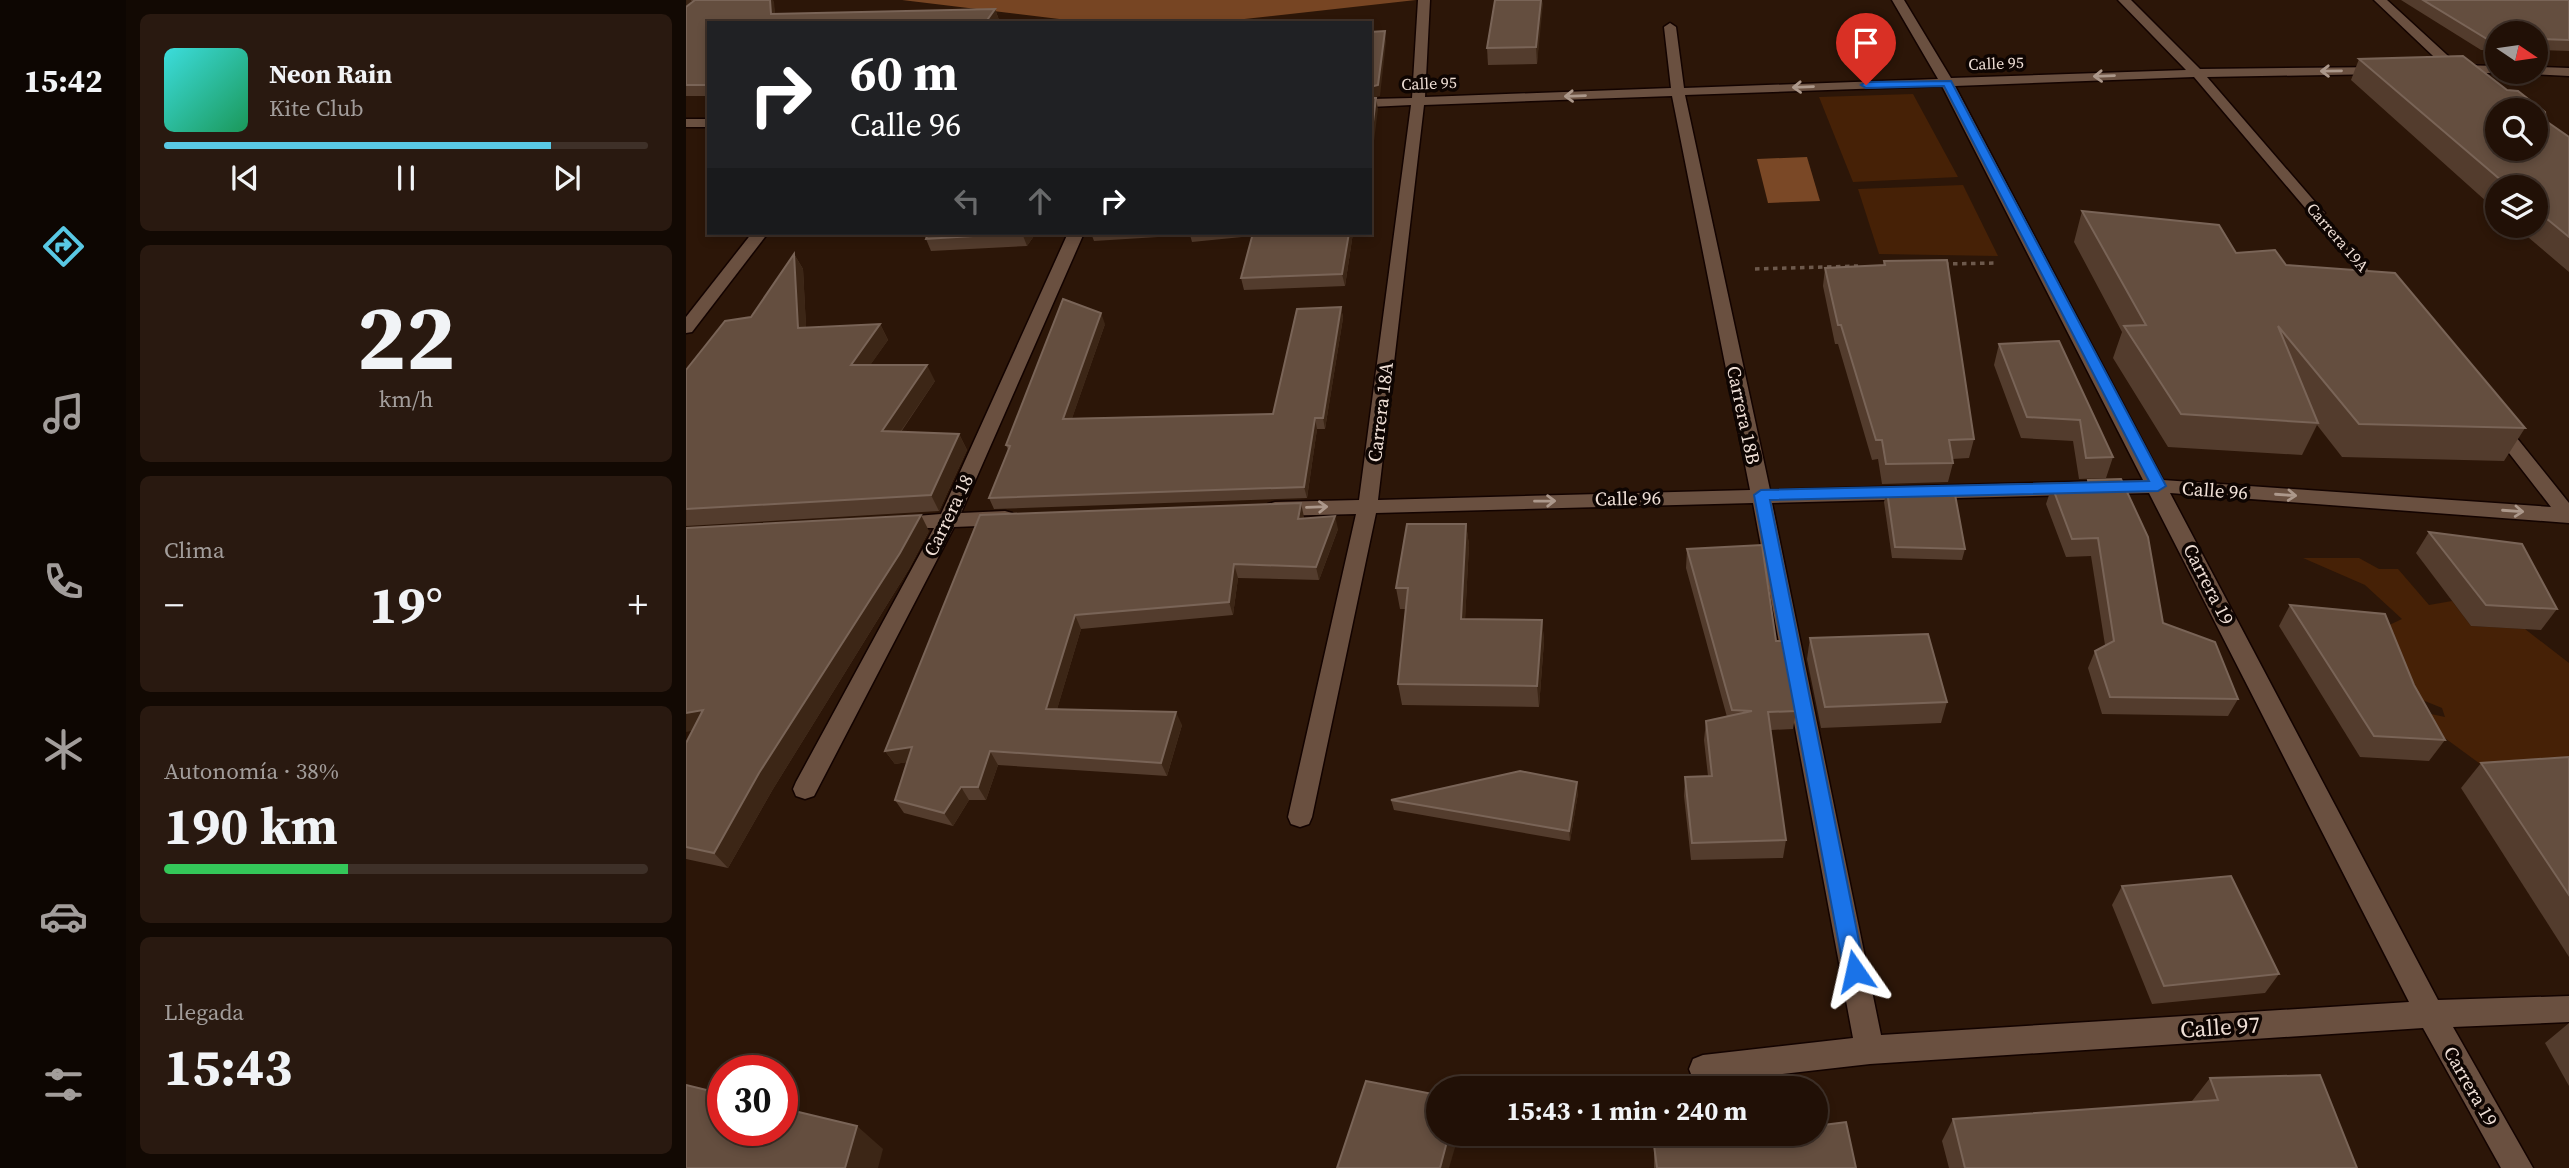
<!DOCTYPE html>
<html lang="es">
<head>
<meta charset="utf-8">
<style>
  body { margin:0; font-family:"Source Serif 4",serif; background:#291910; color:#f1f3f6; height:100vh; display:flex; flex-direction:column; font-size:26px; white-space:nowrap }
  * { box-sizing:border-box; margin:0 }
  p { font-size:23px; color:#a29d9b }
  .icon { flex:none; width:38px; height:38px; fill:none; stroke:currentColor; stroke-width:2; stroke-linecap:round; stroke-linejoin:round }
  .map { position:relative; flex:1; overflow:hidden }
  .sheet { display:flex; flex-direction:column; gap:14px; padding:14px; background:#120903; width:560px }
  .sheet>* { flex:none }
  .guide { position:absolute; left:21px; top:21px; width:665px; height:214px; border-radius:0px; box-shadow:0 4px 10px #0003,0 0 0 2px #3e3028; background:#202124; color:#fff; overflow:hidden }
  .needle { width:46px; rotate:103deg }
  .buttons { position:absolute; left:1799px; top:21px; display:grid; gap:14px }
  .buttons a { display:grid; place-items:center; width:63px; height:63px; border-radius:50%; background:#211006; box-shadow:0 4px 10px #0003,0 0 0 2px #3e3028; font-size:35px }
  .speed { position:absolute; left:21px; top:1055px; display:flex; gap:14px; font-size:35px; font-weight:700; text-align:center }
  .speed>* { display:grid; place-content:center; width:91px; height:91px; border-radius:50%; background:#211006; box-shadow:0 4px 10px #0003,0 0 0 2px #3e3028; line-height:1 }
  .speed .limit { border:10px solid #d22; background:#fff; color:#111 }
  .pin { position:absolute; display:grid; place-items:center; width:60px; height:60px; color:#fff; margin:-72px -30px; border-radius:50% 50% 50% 0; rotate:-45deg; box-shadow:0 0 7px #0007 }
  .pin .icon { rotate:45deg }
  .me { position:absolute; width:77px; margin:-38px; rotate:349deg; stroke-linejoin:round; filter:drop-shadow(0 0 5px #0008) }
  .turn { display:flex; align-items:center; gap:24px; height:147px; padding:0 28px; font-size:32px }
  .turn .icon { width:91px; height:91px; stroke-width:2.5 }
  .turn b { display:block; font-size:49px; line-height:60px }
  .lanes { display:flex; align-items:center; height:66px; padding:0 28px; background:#0003; justify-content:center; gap:35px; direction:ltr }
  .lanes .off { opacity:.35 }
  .big { font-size:52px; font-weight:700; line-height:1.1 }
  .sheet .card { flex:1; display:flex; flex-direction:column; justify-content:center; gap:10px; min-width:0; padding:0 24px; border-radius:10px; background:#291910 }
  .sheet .dial { align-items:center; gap:0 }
  .dial b { font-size:91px; line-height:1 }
  .song { display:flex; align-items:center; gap:21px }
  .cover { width:84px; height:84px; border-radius:10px; background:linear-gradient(135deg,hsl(180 70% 55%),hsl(150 70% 35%)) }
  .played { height:7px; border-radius:4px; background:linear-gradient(90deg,#59c8e4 80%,#3e3028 80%) }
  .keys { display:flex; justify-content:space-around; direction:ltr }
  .heat { display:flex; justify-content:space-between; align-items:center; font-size:38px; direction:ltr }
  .charge { height:10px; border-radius:5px; background:linear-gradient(90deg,#34c759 38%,#3e3028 0) }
  .trip { position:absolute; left:740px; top:1076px; width:402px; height:70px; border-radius:35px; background:#211006; box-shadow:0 4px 10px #0003,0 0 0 2px #3e3028; font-weight:700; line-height:70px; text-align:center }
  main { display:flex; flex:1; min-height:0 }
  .menu { display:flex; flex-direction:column; width:126px; justify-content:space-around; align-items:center; background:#0d0602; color:#a29d9b }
  .menu .icon { width:49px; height:49px }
  .menu .on { color:#59c8e4 }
  .menu b { font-size:32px; color:#f1f3f6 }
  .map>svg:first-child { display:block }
  .green { fill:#462106 }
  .forest { fill:#774523 }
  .water { fill:#7a4826 }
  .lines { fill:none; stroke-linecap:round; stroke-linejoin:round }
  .minor-casing { stroke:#130300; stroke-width:3 }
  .path { stroke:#6d594c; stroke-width:3.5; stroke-dasharray:4.5 4.5; stroke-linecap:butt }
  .minor { fill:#6a5040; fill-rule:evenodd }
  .wall { fill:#533c2d }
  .shaded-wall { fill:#3c2616 }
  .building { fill:#644e3f; stroke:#796457; stroke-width:2; fill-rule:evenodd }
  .oneway { stroke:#ac988b }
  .route { fill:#1a73e8; stroke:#114b97; stroke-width:2 }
  .labels { text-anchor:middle; stroke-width:7; stroke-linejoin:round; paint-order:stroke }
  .far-street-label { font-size:16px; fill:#efdfd6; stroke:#0e0502 }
  .street-label { font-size:19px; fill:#efdfd6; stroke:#0e0502 }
  .near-street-label { font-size:23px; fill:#efdfd6; stroke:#0e0502 }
</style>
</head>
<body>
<main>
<nav class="menu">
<b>15:42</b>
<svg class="icon on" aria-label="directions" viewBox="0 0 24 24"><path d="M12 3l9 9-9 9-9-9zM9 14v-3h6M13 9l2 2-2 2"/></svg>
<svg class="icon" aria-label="music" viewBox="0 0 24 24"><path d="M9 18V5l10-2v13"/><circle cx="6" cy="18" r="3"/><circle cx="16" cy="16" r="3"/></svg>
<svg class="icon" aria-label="phone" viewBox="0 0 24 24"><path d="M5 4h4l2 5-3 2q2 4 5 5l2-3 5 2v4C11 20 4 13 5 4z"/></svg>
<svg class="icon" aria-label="climate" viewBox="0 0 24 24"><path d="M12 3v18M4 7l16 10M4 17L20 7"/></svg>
<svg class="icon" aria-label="car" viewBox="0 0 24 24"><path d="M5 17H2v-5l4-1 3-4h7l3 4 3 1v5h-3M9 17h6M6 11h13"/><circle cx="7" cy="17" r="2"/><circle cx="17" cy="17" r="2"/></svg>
<svg class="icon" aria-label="filters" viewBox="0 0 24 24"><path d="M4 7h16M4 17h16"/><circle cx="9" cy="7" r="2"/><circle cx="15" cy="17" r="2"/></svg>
</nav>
<section class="sheet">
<div class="card">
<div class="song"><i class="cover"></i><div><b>Neon Rain</b><p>Kite Club</p></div></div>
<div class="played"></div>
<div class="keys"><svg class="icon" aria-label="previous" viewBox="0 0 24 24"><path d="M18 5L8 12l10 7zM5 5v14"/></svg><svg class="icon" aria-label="pause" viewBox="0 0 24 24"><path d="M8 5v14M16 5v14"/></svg><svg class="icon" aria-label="next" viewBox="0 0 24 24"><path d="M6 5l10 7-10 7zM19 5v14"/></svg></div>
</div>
<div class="card dial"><b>22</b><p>km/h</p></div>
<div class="card"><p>Clima</p>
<div class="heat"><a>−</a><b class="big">19°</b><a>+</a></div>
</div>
<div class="card"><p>Autonomía · 38%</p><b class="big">190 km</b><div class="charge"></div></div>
<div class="card"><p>Llegada</p><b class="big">15:43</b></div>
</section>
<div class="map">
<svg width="1883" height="1168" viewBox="0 0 1883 1168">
  <rect width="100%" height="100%" fill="#2c1608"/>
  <g class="green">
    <path d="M1227 94 1272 177 1167 182 1133 97Z"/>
    <path d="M1277 185 1312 256 1193 254 1172 189Z"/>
    <path d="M1617 558H1673L1693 569H1712L1743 605 1766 601 1785 626 1839 629 1883 663V781L1823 785 1752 733 1745 714 1759 717 1756 708 1729 697 1699 627 1716 619 1679 585Z"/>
  </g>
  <path class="forest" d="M216 0H730L522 23H406Z"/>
  <path class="water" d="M1121 157 1134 201 1082 203 1071 159Z"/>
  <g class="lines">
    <defs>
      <g id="minor">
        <path d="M732 0H744L739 97 985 88 978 27 984 23 990 27 998 88 1252 79 1206 0H1218L1265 78 1500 70 1432 0H1445L1514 69 1702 67 1703 70 1697 74 1521 77 1636 210 1639 213 1631 218 1626 216 1508 77 1269 86 1477 480 1865 507 1802 426 1811 420 1818 422 1883 503V523L1484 493 1752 1000 1883 996V1022L1767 1027 1847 1168H1815L1737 1028 1184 1064 1017 1083 1007 1079 1003 1069 1007 1059 1017 1055 1167 1038 1067 503 690 513 626 817 623 824 614 827 605 824 602 817 670 514 589 516 582 514 579 509 582 504 589 502 673 500 725 105 684 107V99L726 98ZM1256 86 1457 480 1084 490 999 95ZM986 96 1064 490 692 500 738 105ZM1463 493 1723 1002 1195 1035 1086 503Z"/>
        <path d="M1688 0H1701L1772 65 1811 66V72L1816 73H1782L1827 110H1812L1764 72Z"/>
        <path d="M1850 67 1883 68V76L1845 74 1844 72H1850Z"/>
        <rect x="0" y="119" width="23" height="8"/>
        <path d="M66 233H82L6 332 0 333V317Z"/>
        <path d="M382 233H398L275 513 319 511 326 513 329 518 326 523 319 525 268 527 128 796 119 799 110 796 107 789 110 782 248 528H205L202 523 205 518 255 514Z"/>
      </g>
    </defs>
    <use href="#minor" class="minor-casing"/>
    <g class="path">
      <path d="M1654 240 1683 273"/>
      <path d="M1258 264 1312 263"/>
      <path d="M1069 269 1172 266"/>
    </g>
    <use href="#minor" class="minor"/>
  </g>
  <g class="wall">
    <path d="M0 0H87L89 14 309 9 313 20 311 23H23V96H0V7L7 1H5L0 6Z"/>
    <path d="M809 0H856L851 64 802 65 801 48Z"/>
    <path d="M1715 0H1883V51L1850 50V33H1811V50H1795Z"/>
    <path d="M1673 59 1860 121 1883 137V272L1829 226H1850V187H1811V211L1665 80Z"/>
    <path d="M1396 211 1550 253 1839 428 1818 461 1656 457 1631 425 1616 455 1482 447 1427 358 1436 332 1388 242Z"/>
    <path d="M242 233H350L341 246 245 251 240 239Z"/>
    <path d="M405 233H667L659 286 558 290 555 278 566 236 506 242 504 235 408 241Z"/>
    <path d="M108 254 117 269 120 328 194 324 202 340 184 365 249 381 215 432 273 434 281 450 253 511 0 526V370L65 317Z"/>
    <path d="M1198 261 1288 439 1283 458 1266 459 1267 463 1262 482 1196 484 1192 459 1186 460 1152 344H1149L1137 286 1139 268 1197 265Z"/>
    <path d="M655 307 657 318 639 429H631L621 498 308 509 303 498 322 450 320 445 419 324 386 418 587 414Z"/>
    <path d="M1373 341 1427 457 1420 478 1393 479 1387 441 1335 438 1308 365 1313 344Z"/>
    <path d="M1402 480 1477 623 1552 699 1542 716 1416 714 1402 668 1409 651 1419 645 1405 556 1380 557 1360 504 1366 486 1398 490Z"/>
    <path d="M1201 491 1279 549 1276 560 1206 558 1198 502Z"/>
    <path d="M294 515 618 517V518L652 529 633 580 552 578 547 615 395 629 371 709 496 725 481 776 312 765 300 800H283L267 826 218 813 209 800 221 762 209 764 199 751Z"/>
    <path d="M780 524 783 545 779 619 856 620 858 641 853 707 716 705 712 684 720 609H714L710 588Z"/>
    <path d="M243 531 223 569 87 789 42 868 0 859V743L6 731Z"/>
    <path d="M1743 532 1871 609 1855 630 1785 626 1730 553Z"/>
    <path d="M1001 549 1090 641 1110 711 1107 729 1085 730 1100 840 1097 858 1005 860 998 796 999 777 1022 776 1018 740 1020 721 1041 717 1000 568Z"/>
    <path d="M1604 605 1728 685 1759 740 1743 761 1674 757 1593 626Z"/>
    <path d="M1124 638 1261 702 1255 723 1135 728 1121 659Z"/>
    <path d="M1883 757V957L1775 788 1795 763Z"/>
    <path d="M892 793 884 841 708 810 705 800Z"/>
    <path d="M1436 886 1593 974 1579 993 1466 1004 1426 905Z"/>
    <path d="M1883 1023V1086L1859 1043Z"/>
    <path d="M1524 1078 1671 1168H1263L1256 1141 1267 1119 1507 1102 1506 1101Z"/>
    <path d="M968 1145 1170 1168H968Z"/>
  </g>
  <g class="shaded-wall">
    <path d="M0 0H5V1L0 6Z"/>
    <path d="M83 0H87L88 2 90 23 85 14Z"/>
    <path d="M855 0H856L857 4 851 64 850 47Z"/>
    <path d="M309 9 313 20 311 23H299Z"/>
    <path d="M699 31 700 42 694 96 684 98V87Z"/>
    <path d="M690 98 692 109 684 173V146Z"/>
    <path d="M336 233H350L341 246Z"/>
    <path d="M663 233H667L659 286 656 274Z"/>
    <path d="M108 254 117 269 121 344 112 328Z"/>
    <path d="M655 307 657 318 639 429 637 418Z"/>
    <path d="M415 313 419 324 382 430 377 419Z"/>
    <path d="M194 324 202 340 173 381 165 365Z"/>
    <path d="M241 365 249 381 204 447 196 431Z"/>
    <path d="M629 418 631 429 621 498 618 487Z"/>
    <path d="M273 434 281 450 253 511 245 495Z"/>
    <path d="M615 503 618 517 616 532 612 519Z"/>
    <path d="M235 515 243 531 223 569 87 789 42 868 28 853 73 773Z"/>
    <path d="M649 516 652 529 633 580 630 567Z"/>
    <path d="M780 524 783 545 778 640 775 619Z"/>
    <path d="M548 564 552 578 547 615 543 602Z"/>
    <path d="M389 615 395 629 367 723 360 709Z"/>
    <path d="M856 620 858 641 853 707 851 686Z"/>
    <path d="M17 710 30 726 0 732V713Z"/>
    <path d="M490 712 496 725 481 776 475 763Z"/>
    <path d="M226 747 235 760 209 764 199 751Z"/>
    <path d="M304 751 312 765 300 800 292 787Z"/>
    <path d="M891 782 892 793 884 841 883 831Z"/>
    <path d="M275 787 283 800 267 826 258 813Z"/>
    <path d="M171 1126 197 1149 192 1168H159Z"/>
    <path d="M763 1134H773L763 1168H754Z"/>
  </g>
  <g class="building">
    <path d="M9 0H84L85 14 309 9 299 23H23V85H0V7Z"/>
    <path d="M809 0H855L850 47 801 48Z"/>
    <path d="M1737 0H1883V40L1850 39V33H1811V39H1801Z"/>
    <path d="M699 31 692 85 684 87V32Z"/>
    <path d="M1777 56 1821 90 1832 91 1859 112 1860 121 1883 137V237L1850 210V187H1823L1673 59ZM1811 110H1850V149H1811Z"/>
    <path d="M684 98H690L684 146Z"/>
    <path d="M1396 211 1533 225 1550 253 1589 250 1600 265 1709 273 1839 428 1673 424 1592 326 1632 423 1495 414 1438 326 1460 325Z"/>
    <path d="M242 233H337L240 239Z"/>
    <path d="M567 233H663L656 274 555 278Z"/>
    <path d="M108 254 112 328 194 324 165 365H241L196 431 273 434 245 495 0 509V370L39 321 65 317Z"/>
    <path d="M1261 260 1288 439 1263 440 1267 463 1200 464 1196 440H1190L1155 325H1152L1139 268 1199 265 1198 261Z"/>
    <path d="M377 299 415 313 377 419 587 414 611 309 655 307 637 418H629L618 487 303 498 324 446 320 445Z"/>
    <path d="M1373 341 1427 457 1400 458 1394 420 1341 417 1313 344Z"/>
    <path d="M1435 479 1462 537 1477 623 1529 642 1552 699 1424 697 1409 651 1428 641 1412 538 1386 539 1366 486 1404 491 1402 480Z"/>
    <path d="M1268 489 1279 549 1209 547 1201 491Z"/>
    <path d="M615 503 612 519 649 516 630 567 548 564 543 602 389 615 360 709 490 712 475 763 304 751 292 787H275L258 813 209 800 226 747 199 751 294 515Z"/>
    <path d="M235 515 214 553 73 773 28 853 0 847V743L17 710 0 713V528Z"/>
    <path d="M721 524H780L775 619 856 620 851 686 712 684 722 588H710Z"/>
    <path d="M1743 532 1836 544 1871 609 1800 605Z"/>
    <path d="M1076 545 1090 641H1096L1110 711 1082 712 1100 840 1006 843 999 777 1026 776 1020 721 1066 711 1046 710 1001 549Z"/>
    <path d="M1604 605 1699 614 1728 685 1759 740 1688 736Z"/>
    <path d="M1242 634 1261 702 1139 707 1124 638Z"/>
    <path d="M1883 757V895L1795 763Z"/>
    <path d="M834 771 891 782 883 831 705 800Z"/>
    <path d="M1545 876 1593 974 1478 986 1436 886Z"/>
    <path d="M1634 1075 1671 1168H1279L1267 1119 1532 1100 1524 1078Z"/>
    <path d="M680 1081 752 1095V1134H763L754 1168H651Z"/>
    <path d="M0 1085 37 1094V1130H96V1108L171 1126 159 1168H0Z"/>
    <path d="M1160 1122 1170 1168H971L968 1145 1059 1134H1130V1126Z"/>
  </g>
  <defs><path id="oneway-shaft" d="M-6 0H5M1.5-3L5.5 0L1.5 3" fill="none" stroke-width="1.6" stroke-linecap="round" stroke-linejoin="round" transform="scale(1.75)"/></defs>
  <g class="oneway">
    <use href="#oneway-shaft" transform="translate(1645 71) rotate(179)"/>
    <use href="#oneway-shaft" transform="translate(1418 76) rotate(178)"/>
    <use href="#oneway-shaft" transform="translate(1117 87) rotate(178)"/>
    <use href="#oneway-shaft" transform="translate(889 96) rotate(178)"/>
    <use href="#oneway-shaft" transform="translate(1600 495) rotate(4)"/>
    <use href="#oneway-shaft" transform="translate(859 501) rotate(-1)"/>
    <use href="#oneway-shaft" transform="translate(631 507) rotate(-2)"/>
    <use href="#oneway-shaft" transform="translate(1827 511) rotate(4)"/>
  </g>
  <path class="route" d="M1265 81 1480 486 1472 491 1084 500 1179 971 1176 977 1169 980 1161 977 1158 971 1068 495 1075 490 1463 481 1258 86 1180 88 1175 85 1180 82Z"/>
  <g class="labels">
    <g class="far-street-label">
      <text transform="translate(1310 63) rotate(-2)" y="6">Calle 95</text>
      <text transform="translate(743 83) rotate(-2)" y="6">Calle 95</text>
      <text transform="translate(1652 237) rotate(49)" y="6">Carrera 19A</text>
    </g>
    <g class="street-label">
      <text transform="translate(694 412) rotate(-83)" y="7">Carrera 18A</text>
      <text transform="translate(1058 415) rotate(78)" y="7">Carrera 18B</text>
      <text transform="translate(1529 490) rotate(4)" y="7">Calle 96</text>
      <text transform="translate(942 498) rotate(-1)" y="7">Calle 96</text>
      <text transform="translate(262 515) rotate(-64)" y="7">Carrera 18</text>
      <text transform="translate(1523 584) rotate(63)" y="7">Carrera 19</text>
      <text transform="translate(1785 1086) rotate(60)" y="7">Carrera 19</text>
    </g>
    <g class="near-street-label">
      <text transform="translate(1534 1027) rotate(-4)" y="8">Calle 97</text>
    </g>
  </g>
</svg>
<div class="buttons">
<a><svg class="needle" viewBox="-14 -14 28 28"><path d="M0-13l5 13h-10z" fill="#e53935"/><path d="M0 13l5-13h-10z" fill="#a29d9b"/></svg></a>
<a><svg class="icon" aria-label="search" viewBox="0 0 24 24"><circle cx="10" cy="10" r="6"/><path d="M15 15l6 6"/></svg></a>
<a><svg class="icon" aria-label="layers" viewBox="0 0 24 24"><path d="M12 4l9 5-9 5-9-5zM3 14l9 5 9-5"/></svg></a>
</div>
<div class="speed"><div class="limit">30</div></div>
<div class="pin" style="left:1180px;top:85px;background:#d93025"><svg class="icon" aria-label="arrive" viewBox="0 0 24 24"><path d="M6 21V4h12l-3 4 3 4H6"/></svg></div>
<svg class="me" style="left:1169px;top:971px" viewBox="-20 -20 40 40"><path d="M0-17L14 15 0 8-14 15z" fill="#1a73e8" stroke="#fff" stroke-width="4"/></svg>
<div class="trip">15:43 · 1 min · 240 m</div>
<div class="guide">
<div class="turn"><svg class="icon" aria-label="right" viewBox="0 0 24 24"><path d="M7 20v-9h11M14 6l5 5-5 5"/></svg><div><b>60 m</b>Calle 96</div></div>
<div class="lanes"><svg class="icon off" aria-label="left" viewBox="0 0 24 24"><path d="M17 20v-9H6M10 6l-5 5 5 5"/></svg><svg class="icon off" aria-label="ahead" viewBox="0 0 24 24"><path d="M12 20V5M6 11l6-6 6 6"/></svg><svg class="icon" aria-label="right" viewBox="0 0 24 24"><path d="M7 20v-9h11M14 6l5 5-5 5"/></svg></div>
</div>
</div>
</main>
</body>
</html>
